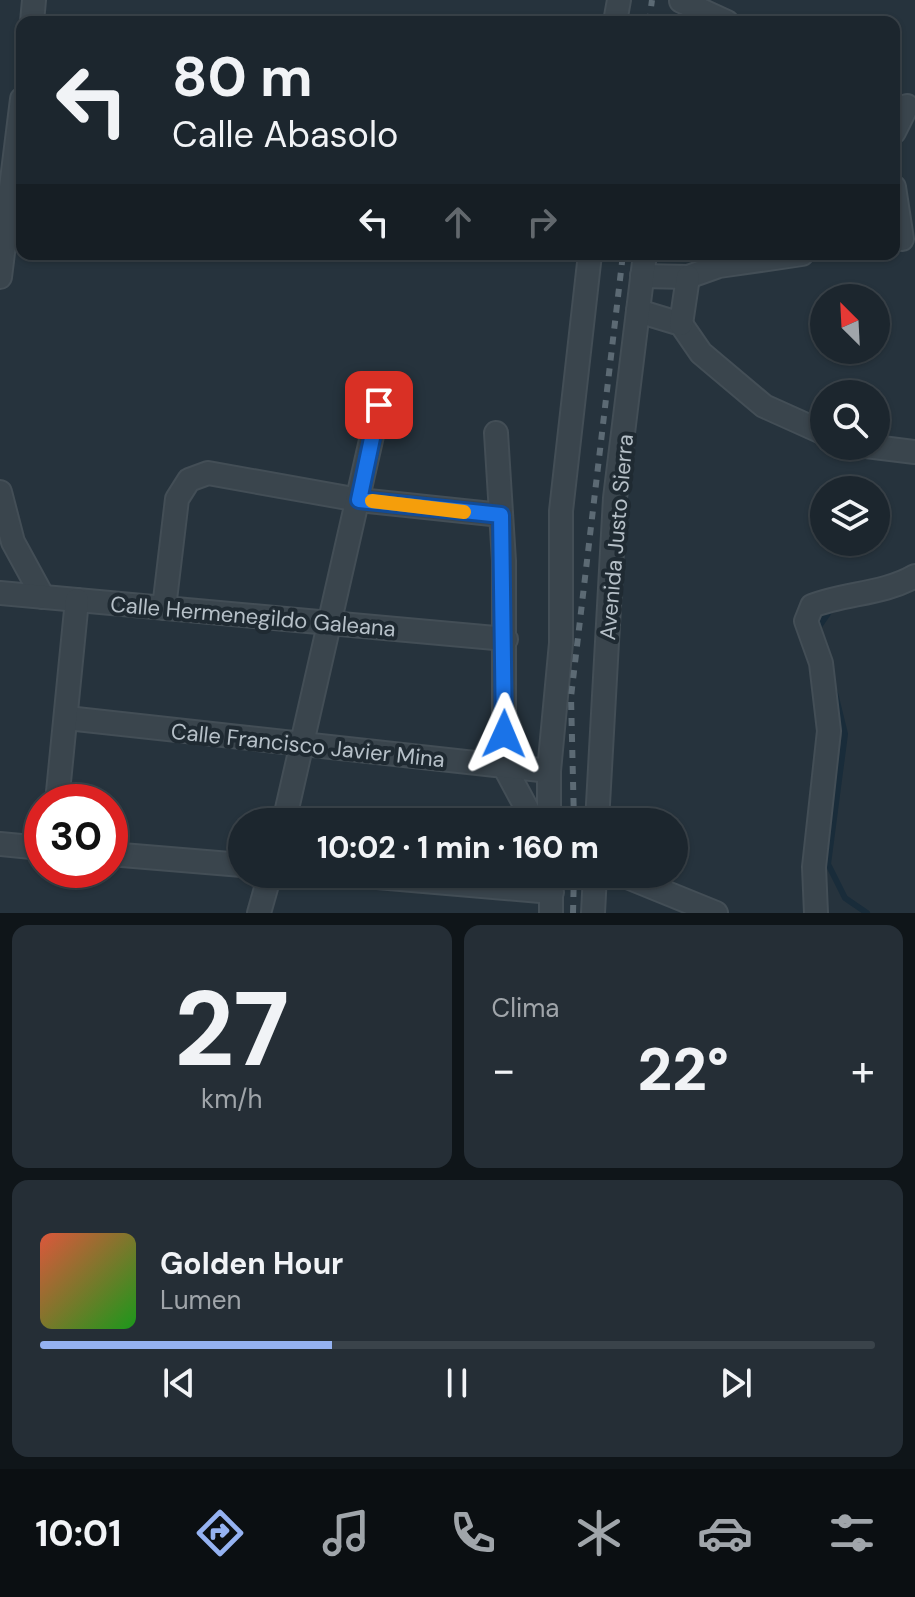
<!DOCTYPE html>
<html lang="es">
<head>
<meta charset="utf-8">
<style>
  body { margin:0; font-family:"DM Sans",sans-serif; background:#252e36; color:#f1f3f6; height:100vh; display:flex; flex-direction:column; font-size:30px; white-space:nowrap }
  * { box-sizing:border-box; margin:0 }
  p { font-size:26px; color:#a0a5aa }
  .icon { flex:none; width:44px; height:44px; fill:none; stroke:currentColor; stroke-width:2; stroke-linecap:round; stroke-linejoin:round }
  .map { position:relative; height:913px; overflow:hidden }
  .sheet { display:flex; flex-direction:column; gap:12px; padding:12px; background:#0f1519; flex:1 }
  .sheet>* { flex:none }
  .hud { position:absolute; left:16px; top:16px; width:884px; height:244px; border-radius:16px; box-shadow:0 2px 6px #0004,0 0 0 2px #3a434a; background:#1c262e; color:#f1f3f6; overflow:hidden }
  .needle { width:52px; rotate:336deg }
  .buttons { position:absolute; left:810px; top:284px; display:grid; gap:16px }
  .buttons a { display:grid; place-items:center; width:80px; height:80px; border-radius:50%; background:#1c262e; box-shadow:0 2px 6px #0004,0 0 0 2px #3a434a; font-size:40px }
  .speed { position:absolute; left:24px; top:784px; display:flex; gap:16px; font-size:40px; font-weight:700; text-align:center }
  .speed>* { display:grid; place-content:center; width:104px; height:104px; border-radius:50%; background:#1c262e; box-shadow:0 2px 6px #0004,0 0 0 2px #3a434a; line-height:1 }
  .speed .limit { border:12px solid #d22; background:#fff; color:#111 }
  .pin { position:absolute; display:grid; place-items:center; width:68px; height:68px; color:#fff; margin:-34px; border-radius:16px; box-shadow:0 4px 12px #0006 }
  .me { position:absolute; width:88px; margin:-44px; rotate:1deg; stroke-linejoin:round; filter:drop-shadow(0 0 6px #0008) }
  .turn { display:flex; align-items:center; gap:28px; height:168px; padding:0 24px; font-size:36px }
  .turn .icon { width:104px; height:104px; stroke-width:2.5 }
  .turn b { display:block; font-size:56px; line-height:68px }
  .lanes { display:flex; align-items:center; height:76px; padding:0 24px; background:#0003; justify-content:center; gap:40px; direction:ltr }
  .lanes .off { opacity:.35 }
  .big { font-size:60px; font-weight:800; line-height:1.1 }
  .sheet .widget { flex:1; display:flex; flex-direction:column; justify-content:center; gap:12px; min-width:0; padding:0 28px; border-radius:16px; background:#252e36 }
  .sheet .dial { align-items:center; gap:0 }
  .dial b { font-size:104px; line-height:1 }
  .song { display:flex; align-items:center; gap:24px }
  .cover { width:96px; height:96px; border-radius:12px; background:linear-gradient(135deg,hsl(10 70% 55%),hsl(120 70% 35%)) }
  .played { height:8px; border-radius:4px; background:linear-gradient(90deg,#95b2f1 35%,#3a434a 35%) }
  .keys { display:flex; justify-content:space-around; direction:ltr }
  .heat { display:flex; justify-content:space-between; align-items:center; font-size:44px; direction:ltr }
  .sheet .tiles { flex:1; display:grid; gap:12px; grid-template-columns:1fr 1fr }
  .widget:last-child { grid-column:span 2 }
  .trip { position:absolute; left:228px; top:808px; width:460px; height:80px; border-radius:40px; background:#1c262e; box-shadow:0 2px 6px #0004,0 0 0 2px #3a434a; font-weight:800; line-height:80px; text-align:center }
  .menu { display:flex; height:128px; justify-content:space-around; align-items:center; background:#0b0f12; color:#a0a5aa }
  .menu .icon { width:56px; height:56px }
  .menu .on { color:#95b2f1 }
  .menu b { font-size:36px; color:#f1f3f6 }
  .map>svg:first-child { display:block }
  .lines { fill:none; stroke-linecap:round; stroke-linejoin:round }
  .stream { stroke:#192c3a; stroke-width:6 }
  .minor-casing { stroke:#434e56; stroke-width:26 }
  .minor { stroke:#3a454d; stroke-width:22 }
  .rail { stroke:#5c6a74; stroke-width:6; stroke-dasharray:8 8; stroke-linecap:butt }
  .route-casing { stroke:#114b97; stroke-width:20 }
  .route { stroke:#1a73e8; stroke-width:14 }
  .slow { stroke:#f59e0b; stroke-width:14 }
  .labels { text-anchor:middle; stroke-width:8; stroke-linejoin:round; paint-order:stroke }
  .street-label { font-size:22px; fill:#b6c0c8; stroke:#1f2a32 }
</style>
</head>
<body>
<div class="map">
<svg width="915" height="913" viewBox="0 0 915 913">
  <rect width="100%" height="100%" fill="#26333d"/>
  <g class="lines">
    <g class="stream">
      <path d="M818 628 831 609"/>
      <path d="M835 693 845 734 828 864 845 898 867 913"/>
    </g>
    <defs>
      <g id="minor">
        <path d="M681 1 727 22"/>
        <path d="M32 22 34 0"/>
        <path d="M615 22 619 0"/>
        <path d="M894 132 907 106"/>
        <path d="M894 187 902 239"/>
        <path d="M642 276 688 277 719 266 802 254"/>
        <path d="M0 277 22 99"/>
        <path d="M638 311 681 324 701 353 764 406 824 433"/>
        <path d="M681 324 688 277"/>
        <path d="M496 433 504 561V766L534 822"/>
        <path d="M866 446 915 452"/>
        <path d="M0 492 13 542 43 597"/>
        <path d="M0 593 506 639"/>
        <path d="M164 608 177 499 189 480 208 473 359 500 501 515"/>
        <path d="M67 718 549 771"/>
        <path d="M57 802 77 600"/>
        <path d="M284 822 379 405"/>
        <path d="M549 822V771L561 643V511L590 254"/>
        <path d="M597 822 615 498 645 254"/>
        <path d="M0 844 42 848"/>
        <path d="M110 854 242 865"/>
        <path d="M342 874 552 892"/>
        <path d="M551 874V913"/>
        <path d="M620 874 716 913"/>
        <path d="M259 913 270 874"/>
        <path d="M593 913 595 874"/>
        <path d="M816 913 814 867 829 731 821 663 806 621 812 606C846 593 884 594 915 576"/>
      </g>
    </defs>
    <use href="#minor" class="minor-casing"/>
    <use href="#minor" class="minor"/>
    <g class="rail">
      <path d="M649 22 652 0"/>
      <path d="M574 822 571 697 623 254"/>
      <path d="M573 913 574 874"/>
    </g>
  </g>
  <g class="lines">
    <defs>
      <path id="route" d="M379 405 359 500 501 515 504 734"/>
    </defs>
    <use href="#route" class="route-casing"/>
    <use href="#route" class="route"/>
    <path class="slow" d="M372 501 464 512"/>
  </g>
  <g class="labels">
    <g class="street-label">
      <text transform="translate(616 537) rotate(-85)" y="8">Avenida Justo Sierra</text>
      <text transform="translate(253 616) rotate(5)" y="8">Calle Hermenegildo Galeana</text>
      <text transform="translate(308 745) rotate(6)" y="8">Calle Francisco Javier Mina</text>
    </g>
  </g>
</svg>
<div class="buttons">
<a><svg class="needle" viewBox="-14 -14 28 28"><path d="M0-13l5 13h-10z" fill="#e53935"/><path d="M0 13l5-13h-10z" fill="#a0a5aa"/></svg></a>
<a><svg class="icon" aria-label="search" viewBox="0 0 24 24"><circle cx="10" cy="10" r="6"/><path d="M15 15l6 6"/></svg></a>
<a><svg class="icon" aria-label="layers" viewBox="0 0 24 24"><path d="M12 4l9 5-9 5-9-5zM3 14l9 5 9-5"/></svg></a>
</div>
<div class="speed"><div class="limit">30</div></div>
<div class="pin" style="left:379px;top:405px;background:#d93025"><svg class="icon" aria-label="arrive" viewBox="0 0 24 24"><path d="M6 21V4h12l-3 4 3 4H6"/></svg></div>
<svg class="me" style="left:504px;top:734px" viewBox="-20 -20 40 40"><path d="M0-17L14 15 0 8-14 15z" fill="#1a73e8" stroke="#fff" stroke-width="4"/></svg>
<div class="trip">10:02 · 1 min · 160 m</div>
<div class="hud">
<div class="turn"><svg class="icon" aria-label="left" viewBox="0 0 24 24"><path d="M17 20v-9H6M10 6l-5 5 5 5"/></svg><div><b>80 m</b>Calle Abasolo</div></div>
<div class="lanes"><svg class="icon" aria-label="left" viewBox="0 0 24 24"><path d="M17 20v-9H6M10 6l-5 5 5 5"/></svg><svg class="icon off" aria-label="ahead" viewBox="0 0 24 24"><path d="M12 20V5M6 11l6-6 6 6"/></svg><svg class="icon off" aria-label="right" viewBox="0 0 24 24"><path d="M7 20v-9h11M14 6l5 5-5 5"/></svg></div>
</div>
</div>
<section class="sheet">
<div class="tiles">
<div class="widget dial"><b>27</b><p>km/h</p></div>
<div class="widget"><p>Clima</p>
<div class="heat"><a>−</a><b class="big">22°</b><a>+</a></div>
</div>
<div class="widget">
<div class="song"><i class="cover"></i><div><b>Golden Hour</b><p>Lumen</p></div></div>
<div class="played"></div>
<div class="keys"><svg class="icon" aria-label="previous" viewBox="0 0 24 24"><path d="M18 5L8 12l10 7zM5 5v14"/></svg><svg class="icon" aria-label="pause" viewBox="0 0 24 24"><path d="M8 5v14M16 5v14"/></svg><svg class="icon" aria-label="next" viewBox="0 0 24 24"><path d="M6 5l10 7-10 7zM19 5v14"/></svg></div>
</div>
</div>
</section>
<nav class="menu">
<b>10:01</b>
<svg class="icon on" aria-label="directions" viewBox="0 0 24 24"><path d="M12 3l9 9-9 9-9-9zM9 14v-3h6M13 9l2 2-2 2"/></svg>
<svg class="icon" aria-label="music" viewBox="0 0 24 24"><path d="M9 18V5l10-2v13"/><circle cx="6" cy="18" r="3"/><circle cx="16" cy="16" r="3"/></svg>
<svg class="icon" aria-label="phone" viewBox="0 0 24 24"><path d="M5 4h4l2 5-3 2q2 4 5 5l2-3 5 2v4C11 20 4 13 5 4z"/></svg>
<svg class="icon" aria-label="climate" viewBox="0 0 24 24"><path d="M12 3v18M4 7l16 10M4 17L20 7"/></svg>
<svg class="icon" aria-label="car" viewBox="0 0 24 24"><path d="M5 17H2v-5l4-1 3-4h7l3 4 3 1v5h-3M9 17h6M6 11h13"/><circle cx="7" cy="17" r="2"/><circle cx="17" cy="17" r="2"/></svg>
<svg class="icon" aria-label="filters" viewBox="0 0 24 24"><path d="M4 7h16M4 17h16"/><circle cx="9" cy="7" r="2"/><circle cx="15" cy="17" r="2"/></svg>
</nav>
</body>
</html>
